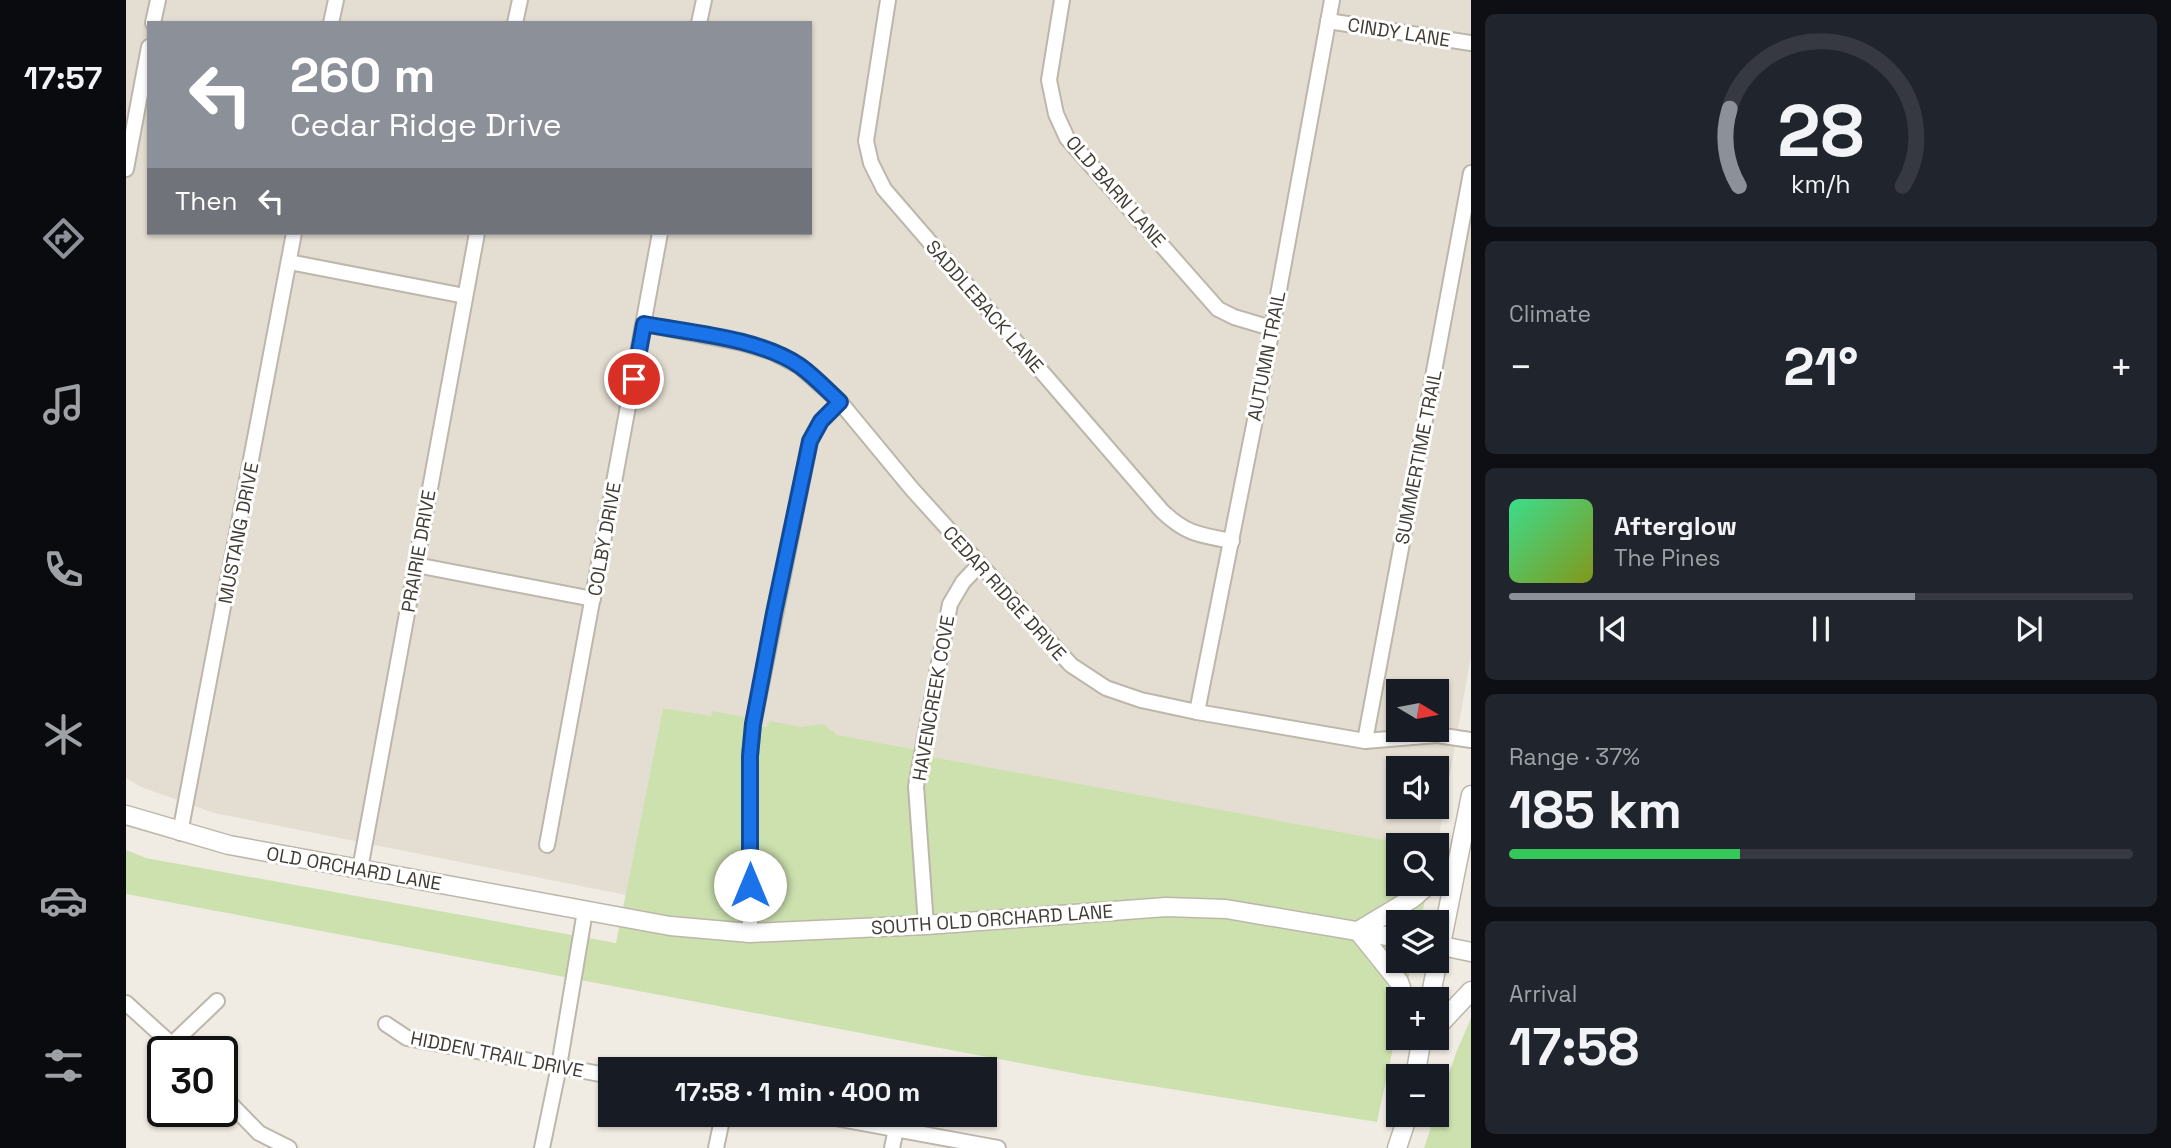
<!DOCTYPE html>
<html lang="en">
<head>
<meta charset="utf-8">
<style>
  body { margin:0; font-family:"Space Grotesk",sans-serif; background:#20242c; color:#f1f3f6; height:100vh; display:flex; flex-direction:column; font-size:26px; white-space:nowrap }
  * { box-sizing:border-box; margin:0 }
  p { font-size:23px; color:#9ea1a6 }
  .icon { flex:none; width:38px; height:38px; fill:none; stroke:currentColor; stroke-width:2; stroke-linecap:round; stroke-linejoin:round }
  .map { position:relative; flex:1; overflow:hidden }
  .drawer { display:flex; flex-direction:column; gap:14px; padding:14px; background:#0d0f14; width:700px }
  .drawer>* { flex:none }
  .top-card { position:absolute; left:21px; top:21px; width:665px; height:214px; border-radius:0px; box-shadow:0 2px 5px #0004; background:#8c9099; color:#fff; overflow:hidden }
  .needle { width:46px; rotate:100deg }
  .fabs { position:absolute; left:1260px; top:679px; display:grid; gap:14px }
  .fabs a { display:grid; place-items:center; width:63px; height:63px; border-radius:0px; background:#171b24; box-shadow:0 2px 5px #0004; font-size:35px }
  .speed { position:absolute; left:21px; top:1036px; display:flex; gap:14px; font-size:35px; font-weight:700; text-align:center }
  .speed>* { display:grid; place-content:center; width:91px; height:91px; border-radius:50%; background:#171b24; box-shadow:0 2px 5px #0004; line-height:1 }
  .speed .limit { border:4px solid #111; border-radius:10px; background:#fff; color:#111 }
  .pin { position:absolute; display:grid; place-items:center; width:60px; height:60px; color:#fff; margin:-30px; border:4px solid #fff; border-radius:50%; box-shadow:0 2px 7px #0007 }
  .me { position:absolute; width:77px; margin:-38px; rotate:0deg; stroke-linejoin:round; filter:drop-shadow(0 0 5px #0008) }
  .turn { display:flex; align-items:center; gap:24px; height:147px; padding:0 28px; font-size:32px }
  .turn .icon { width:91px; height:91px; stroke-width:2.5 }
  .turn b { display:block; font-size:49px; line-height:60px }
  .then { display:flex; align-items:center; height:66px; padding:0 28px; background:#0003; gap:14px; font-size:26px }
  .big { font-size:52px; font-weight:600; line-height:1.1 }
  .drawer .widget { flex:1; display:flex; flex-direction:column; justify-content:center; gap:10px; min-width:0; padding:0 24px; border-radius:10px; background:#20242c }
  .drawer .dial { align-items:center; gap:0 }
  .dial svg { height:182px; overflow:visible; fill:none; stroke:#363941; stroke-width:7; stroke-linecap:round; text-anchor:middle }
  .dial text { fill:#f1f3f6; stroke:none }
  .song { display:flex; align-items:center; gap:21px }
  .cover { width:84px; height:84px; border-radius:10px; background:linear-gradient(135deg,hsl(150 70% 55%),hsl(70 70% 35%)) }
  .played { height:7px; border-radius:4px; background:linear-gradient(90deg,#8c9099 65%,#363941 65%) }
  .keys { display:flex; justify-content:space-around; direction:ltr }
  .heat { display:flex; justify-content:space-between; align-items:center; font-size:38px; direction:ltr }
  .charge { height:10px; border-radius:5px; background:linear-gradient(90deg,#34c759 37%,#363941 0) }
  .trip { position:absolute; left:472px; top:1057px; width:399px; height:70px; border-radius:0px; background:#171b24; box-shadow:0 2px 5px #0004; font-weight:600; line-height:70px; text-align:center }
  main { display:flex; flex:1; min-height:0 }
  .tabs { display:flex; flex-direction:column; width:126px; justify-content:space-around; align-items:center; background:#090b0e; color:#9ea1a6 }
  .tabs .icon { width:49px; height:49px }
  .tabs .current { color:#8c9099 }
  .tabs b { font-size:32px; color:#f1f3f6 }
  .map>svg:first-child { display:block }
  .residential { fill:#e4ddd2; fill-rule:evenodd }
  .green { fill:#cde1af }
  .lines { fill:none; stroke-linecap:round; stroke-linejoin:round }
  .minor-casing { stroke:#bdb6aa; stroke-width:18 }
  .tertiary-casing { stroke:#bdb6aa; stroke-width:21 }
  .minor { stroke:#fff; stroke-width:14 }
  .tertiary { stroke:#fff; stroke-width:18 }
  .route-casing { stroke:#114b97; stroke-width:18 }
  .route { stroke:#1a73e8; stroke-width:12 }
  .labels { text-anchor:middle; stroke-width:6; stroke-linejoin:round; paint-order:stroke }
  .street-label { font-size:19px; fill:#413c34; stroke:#fff }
</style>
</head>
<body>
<main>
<nav class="tabs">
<b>17:57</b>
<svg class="icon current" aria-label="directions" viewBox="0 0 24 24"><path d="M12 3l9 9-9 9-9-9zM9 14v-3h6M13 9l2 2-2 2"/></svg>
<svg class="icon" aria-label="music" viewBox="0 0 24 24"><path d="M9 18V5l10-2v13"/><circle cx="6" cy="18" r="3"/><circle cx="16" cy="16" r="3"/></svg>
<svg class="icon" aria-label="phone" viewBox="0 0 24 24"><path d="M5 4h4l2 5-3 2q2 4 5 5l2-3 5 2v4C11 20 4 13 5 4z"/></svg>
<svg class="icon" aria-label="climate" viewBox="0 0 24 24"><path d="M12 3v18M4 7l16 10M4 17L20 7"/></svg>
<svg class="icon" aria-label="car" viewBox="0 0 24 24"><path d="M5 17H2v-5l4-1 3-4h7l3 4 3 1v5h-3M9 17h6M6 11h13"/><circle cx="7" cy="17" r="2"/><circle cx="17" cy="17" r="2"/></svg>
<svg class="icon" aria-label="filters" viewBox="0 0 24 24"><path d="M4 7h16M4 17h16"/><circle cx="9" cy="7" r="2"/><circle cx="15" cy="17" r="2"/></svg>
</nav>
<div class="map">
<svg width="1345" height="1148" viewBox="0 0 1345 1148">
  <rect width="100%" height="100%" fill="#f0ece4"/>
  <path class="residential" d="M0 0H1345V656L1311 846 1286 845 537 708 500 895 88 813 15 787 0 778ZM23 23H684V233H23ZM1272 691H1311V730H1272ZM1272 768H1311V807H1272Z"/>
  <g class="green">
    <path d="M537 708 585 716 586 711 624 718 623 723 641 727 644 721 675 727 697 724 711 735 791 750 790 754 1286 845H1272V884H1303L1294 922H1272V961H1286L1278 999H1272V1025L1251 1122 957 1075 0 894V850L20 858 490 943Z"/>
    <path d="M1345 1018V1148H1298L1330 1053Z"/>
  </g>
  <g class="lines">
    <defs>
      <g id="minor">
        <path d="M762 0 740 141 745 163 758 189 1036 511C1060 534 1073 535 1106 541"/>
        <path d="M936 0 923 80 930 114 941 138 1092 309 1108 317 1145 328"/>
        <path d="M1202 21 1345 43"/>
        <path d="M27 23 32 0"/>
        <path d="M205 23 210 0"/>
        <path d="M389 23 394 0"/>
        <path d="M573 23 578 0"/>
        <path d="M0 169 23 47"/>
        <path d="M163 262 339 296"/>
        <path d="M518 324 616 343 646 352 673 366 714 402 786 489 945 665 980 688 1015 700 1071 712 1239 741 1311 735 1345 740"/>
        <path d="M290 565 467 599"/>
        <path d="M1071 712 1131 410 1206 0"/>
        <path d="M1239 741 1345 173"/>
        <path d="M54 833 168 233"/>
        <path d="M421 845 534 233"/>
        <path d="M234 869 351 233"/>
        <path d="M800 925 790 786 824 604 837 582 853 565"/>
        <path d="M624 933V756L627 725 684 441 695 421 714 402"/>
        <path d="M0 1003 54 1052"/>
        <path d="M260 1024 281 1038 485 1076"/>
        <path d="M46 1044 91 1001"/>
        <path d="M96 1095 133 1133 163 1148"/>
        <path d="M693 1115 872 1148"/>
        <path d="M416 1148 433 1066 459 911"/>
        <path d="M590 1148 597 1115"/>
        <path d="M766 1148 770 1129"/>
      </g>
      <g id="tertiary">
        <path d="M0 815 103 845 544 926 624 933 800 925 1040 907 1100 909 1272 938"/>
        <path d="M1311 945 1345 952"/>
        <path d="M1279 999 1273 982 1232 931 1287 898 1303 884"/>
        <path d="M1304 999 1345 795"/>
        <path d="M1311 1027 1345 991"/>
        <path d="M1289 1076 1296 1038"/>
        <path d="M1271 1148 1282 1115"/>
      </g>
    </defs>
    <use href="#minor" class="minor-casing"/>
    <use href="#tertiary" class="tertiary-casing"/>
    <use href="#minor" class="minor"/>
    <use href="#tertiary" class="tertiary"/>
  </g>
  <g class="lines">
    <defs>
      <path id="route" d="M508 379 518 324C566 333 633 338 674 366 688 376 701 390 714 402L695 421 684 441 648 613 627 724 624 756V885"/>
    </defs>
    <use href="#route" class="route-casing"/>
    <use href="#route" class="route"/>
  </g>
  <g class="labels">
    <g class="street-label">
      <text transform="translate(1273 32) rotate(9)" y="7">CINDY LANE</text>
      <text transform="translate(990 191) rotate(49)" y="7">OLD BARN LANE</text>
      <text transform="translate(859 306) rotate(49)" y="7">SADDLEBACK LANE</text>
      <text transform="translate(1140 356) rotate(-79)" y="7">AUTUMN TRAIL</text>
      <text transform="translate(1292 457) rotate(-79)" y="7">SUMMERTIME TRAIL</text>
      <text transform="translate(112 533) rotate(-79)" y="7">MUSTANG DRIVE</text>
      <text transform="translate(478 539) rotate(-80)" y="7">COLBY DRIVE</text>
      <text transform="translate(292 551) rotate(-80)" y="7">PRAIRIE DRIVE</text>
      <text transform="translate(879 593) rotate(48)" y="7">CEDAR RIDGE DRIVE</text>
      <text transform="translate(807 698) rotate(-80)" y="7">HAVENCREEK COVE</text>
      <text transform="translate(228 868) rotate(10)" y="7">OLD ORCHARD LANE</text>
      <text transform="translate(866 919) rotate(-4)" y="7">SOUTH OLD ORCHARD LANE</text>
      <text transform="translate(371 1054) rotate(11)" y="7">HIDDEN TRAIL DRIVE</text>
    </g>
  </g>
</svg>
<div class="fabs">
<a><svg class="needle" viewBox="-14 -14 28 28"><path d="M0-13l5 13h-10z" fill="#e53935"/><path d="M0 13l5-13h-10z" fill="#9ea1a6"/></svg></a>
<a><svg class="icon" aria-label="sound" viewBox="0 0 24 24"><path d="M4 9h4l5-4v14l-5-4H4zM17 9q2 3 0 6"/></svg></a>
<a><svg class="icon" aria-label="search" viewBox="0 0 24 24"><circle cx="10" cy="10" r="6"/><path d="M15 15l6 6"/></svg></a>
<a><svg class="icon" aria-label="layers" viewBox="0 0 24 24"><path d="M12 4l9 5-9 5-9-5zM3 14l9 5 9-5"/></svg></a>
<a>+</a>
<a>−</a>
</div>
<div class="speed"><div class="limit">30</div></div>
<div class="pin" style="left:508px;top:379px;background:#d93025"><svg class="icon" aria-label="arrive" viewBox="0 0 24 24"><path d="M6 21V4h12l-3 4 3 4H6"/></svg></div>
<svg class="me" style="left:624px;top:885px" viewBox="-20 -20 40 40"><circle r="19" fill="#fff"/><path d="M0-13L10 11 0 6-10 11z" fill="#1a73e8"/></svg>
<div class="trip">17:58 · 1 min · 400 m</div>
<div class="top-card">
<div class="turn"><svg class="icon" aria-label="left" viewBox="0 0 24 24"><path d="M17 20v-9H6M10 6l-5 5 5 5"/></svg><div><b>260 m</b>Cedar Ridge Drive</div></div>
<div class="then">Then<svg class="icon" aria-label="left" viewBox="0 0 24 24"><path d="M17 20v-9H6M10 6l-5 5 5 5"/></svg></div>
</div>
</div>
<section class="drawer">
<div class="widget dial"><svg viewBox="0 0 100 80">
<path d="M14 69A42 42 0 1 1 86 69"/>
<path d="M14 69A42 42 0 0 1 10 35" stroke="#8c9099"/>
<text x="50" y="56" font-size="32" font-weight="700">28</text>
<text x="50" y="72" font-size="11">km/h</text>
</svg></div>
<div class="widget"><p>Climate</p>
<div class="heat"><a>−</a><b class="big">21°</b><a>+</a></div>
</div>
<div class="widget">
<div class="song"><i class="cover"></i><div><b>Afterglow</b><p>The Pines</p></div></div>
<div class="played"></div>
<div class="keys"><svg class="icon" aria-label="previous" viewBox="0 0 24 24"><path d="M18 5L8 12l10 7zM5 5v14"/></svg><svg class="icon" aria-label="pause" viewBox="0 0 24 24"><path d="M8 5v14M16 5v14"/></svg><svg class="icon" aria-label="next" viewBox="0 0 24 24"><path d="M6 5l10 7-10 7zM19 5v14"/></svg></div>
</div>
<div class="widget"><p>Range · 37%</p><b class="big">185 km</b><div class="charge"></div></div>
<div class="widget"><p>Arrival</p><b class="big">17:58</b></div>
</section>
</main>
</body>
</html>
